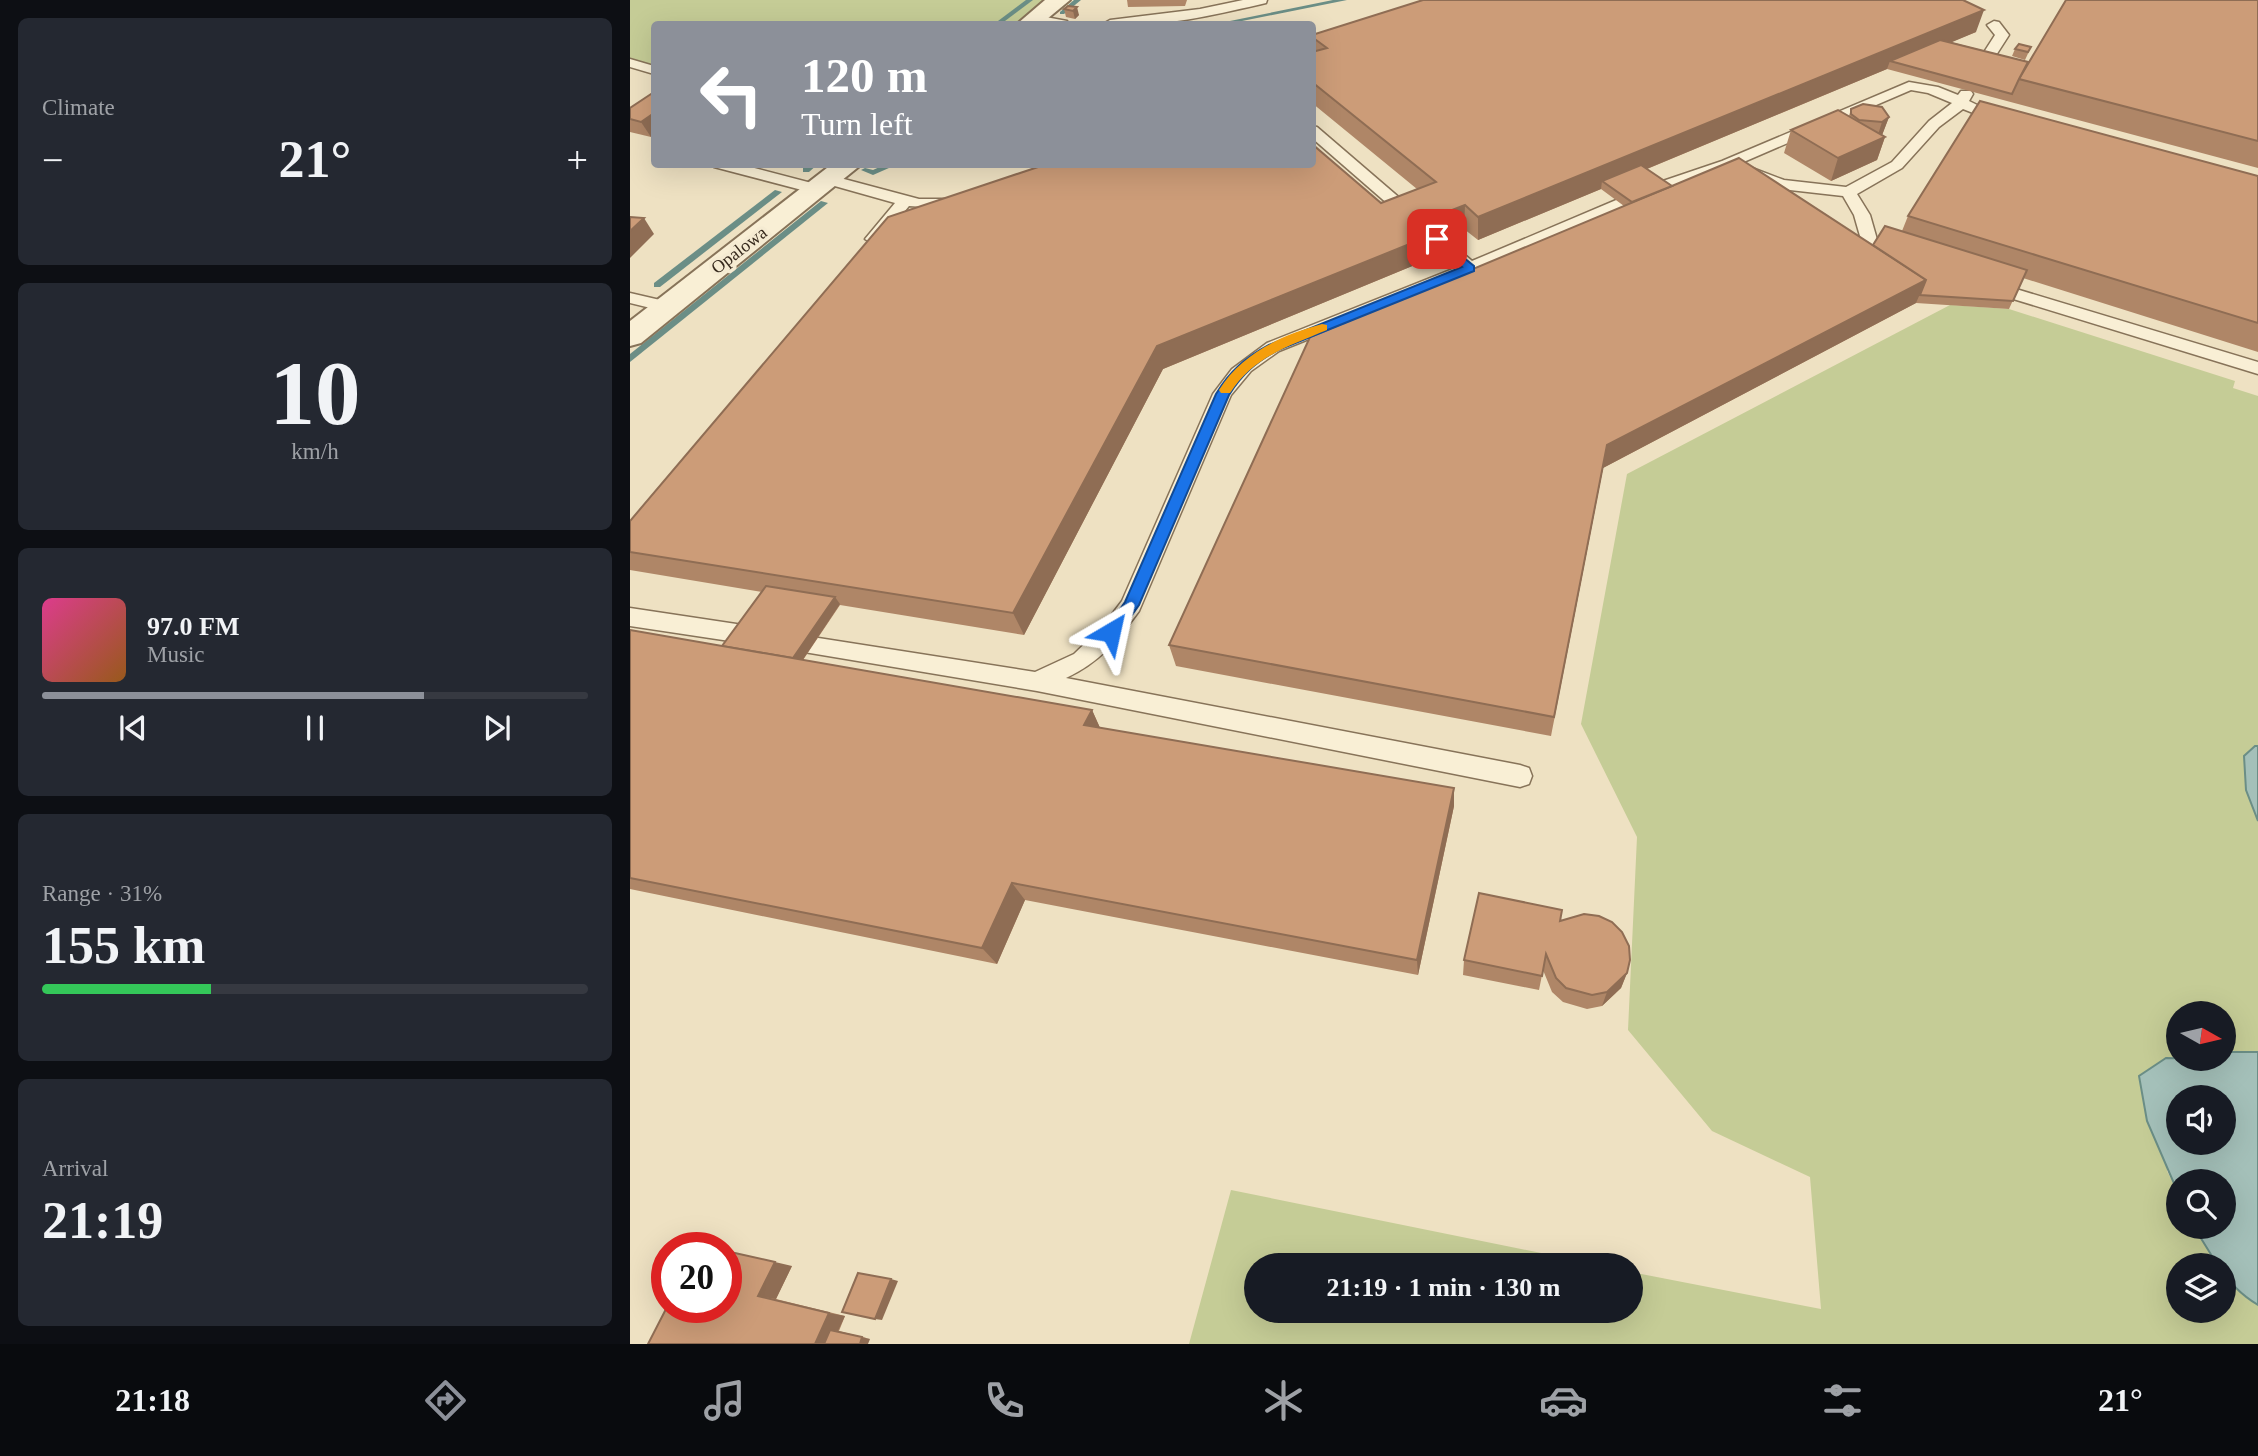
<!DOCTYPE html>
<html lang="en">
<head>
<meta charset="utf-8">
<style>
  body { margin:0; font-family:Georgia,serif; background:#242831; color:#f1f3f6; height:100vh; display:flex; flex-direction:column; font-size:26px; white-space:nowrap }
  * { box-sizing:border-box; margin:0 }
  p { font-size:23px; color:#9ea1a6 }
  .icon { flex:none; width:38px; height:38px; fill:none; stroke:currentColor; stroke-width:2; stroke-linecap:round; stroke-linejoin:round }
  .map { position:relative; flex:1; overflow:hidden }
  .sheet { display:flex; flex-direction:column; gap:18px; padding:18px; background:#0d0f14; width:630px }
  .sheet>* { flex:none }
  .top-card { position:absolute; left:21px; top:21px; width:665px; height:147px; border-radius:7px; box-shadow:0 7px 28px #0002; background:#8c9099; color:#fff; overflow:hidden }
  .needle { width:46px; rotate:98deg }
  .fabs { position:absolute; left:1536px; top:1001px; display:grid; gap:14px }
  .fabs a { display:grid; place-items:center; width:70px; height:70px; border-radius:50%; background:#171b24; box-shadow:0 7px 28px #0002; font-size:35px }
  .speed { position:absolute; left:21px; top:1232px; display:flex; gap:14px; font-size:35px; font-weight:700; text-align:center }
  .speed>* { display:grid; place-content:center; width:91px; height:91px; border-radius:50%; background:#171b24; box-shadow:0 7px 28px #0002; line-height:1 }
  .speed .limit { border:10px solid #d22; background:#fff; color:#111 }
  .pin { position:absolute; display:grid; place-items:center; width:60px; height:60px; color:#fff; margin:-30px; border-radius:14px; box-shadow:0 4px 10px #0006 }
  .me { position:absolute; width:77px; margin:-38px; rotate:36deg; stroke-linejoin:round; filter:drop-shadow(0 0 5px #0008) }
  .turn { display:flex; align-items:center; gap:24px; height:147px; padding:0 35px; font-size:32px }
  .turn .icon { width:91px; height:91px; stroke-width:2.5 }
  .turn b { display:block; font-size:49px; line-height:60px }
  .big { font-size:52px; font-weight:800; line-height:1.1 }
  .sheet .card { flex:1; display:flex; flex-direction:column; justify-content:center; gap:10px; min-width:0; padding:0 24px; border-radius:10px; background:#242831 }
  .sheet .dial { align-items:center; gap:0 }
  .dial b { font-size:91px; line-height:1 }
  .song { display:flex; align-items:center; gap:21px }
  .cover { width:84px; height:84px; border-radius:10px; background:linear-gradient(135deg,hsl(330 70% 55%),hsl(30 70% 35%)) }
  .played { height:7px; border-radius:4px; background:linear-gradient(90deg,#8c9099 70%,#363941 70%) }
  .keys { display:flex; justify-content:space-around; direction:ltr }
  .heat { display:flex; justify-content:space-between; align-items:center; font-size:38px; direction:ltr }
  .charge { height:10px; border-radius:5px; background:linear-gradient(90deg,#34c759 31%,#363941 0) }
  .trip { position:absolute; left:614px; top:1253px; width:399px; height:70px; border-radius:35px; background:#171b24; box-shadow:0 7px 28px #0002; font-weight:800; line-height:70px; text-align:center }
  .menu { display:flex; height:112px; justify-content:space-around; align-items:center; background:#090b0e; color:#9ea1a6 }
  .menu .icon { width:49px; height:49px }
  .menu .on { color:#8c9099 }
  .menu b { font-size:32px; color:#f1f3f6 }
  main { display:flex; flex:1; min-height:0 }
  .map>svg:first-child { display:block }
  .green { fill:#c5cc96 }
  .water { fill:#a4c0b9; stroke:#6b8e86; stroke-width:2; fill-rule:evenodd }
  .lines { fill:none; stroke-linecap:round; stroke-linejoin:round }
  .stream { fill:#6b8e86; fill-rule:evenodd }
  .service-casing { stroke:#877359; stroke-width:3 }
  .minor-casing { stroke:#877359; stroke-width:4 }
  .service { fill:#f9efd5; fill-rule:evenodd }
  .minor { fill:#f9efd5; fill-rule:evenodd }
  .wall { fill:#af8667 }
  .shaded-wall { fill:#8f6d54 }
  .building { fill:#cc9c78; stroke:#8f6d54; stroke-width:2 }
  .route { fill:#1a73e8; stroke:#114b97; stroke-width:2 }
  .slow { fill:#f59e0b }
  .labels { text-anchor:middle; stroke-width:7; stroke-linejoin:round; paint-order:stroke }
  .far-street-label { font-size:18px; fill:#372a1d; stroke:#f5ebd2 }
</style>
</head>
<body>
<main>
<section class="sheet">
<div class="card"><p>Climate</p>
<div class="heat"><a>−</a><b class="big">21°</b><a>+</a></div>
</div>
<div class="card dial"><b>10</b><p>km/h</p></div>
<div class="card">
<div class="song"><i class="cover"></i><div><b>97.0 FM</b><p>Music</p></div></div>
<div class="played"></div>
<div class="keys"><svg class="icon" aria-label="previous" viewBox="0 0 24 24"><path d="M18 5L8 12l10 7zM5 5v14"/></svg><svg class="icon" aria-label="pause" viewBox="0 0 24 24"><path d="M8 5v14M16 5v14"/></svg><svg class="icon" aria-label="next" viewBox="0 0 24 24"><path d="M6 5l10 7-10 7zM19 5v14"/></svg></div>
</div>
<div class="card"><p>Range · 31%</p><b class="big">155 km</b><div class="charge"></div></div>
<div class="card"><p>Arrival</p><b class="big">21:19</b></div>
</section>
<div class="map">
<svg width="1628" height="1344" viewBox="0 0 1628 1344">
  <rect width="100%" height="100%" fill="#eee1c2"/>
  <g class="green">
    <path d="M0 0H429L398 24H24V70L0 63Z"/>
    <path d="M1320 305 1379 309 1605 381 1603 388 1628 396V746H1625L1616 790 1628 821V1052H1594V1013H1549V1056L1536 1058 1537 1171 1549 1195V1227H1564L1588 1265H1549V1311H1594V1272L1614 1296 1628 1305V1344H559L601 1190 970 1265H626V1311H1001V1272L1191 1309 1180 1177 1082 1131 998 1030 1007 837 951 724 997 474Z"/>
  </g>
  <g class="water">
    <path d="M1625 746H1628V821L1616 790 1614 756Z"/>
    <path d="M1594 1052H1628V1305C1615 1297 1594 1281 1594 1265H1588L1585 1261 1564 1227H1594V1181H1549V1195L1517 1121 1509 1076 1536 1058 1594 1059ZM1549 1097H1594V1143H1549Z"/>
  </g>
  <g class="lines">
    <g class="stream">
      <path d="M396 0H403L371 24H364Z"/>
      <path d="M444 0H451L434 14H430V12Z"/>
      <path d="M703 0H717L597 24 590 23Z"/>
      <path d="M178 164H188L179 172H173V168Z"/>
      <path d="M256 164H268L243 175 231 170 235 168 243 170Z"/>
      <path d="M145 190 152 192 30 287H24V283Z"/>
      <path d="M191 201 198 203 0 362V354Z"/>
    </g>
    <defs>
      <g id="service">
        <path d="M613 0H637L636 3C584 15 526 29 473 24L480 20 570 9Z"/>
        <path d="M405 15 437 21 439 24 400 22V16Z"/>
        <path d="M1364 21 1369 22 1379 35 1361 63 1356 64 1349 60 1365 35 1357 25Z"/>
        <path d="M0 59 24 66V74L0 67Z"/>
        <path d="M1279 82 1308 87 1328 95 1331 91H1341L1343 94 1339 101 1378 120 1371 124 1333 109 1309 127 1272 168 1227 194 1240 215 1250 250 1248 254 1242 255 1234 250 1224 215 1213 196 1151 189 1112 174 1109 171 1117 166 1154 180 1216 187 1262 162 1299 121 1322 103 1298 93 1281 90 1102 167 1030 192 1022 187 1024 184 1092 161Z"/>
        <path d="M682 126 687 127 786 212 788 215 786 218H774L682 138Z"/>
        <path d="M82 164H109L193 186 195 189 187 194 84 167Z"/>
        <path d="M199 175 289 199H325L333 204 325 209 279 206 249 242 243 244 235 239 265 203 194 183 191 180 194 177Z"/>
        <path d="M991 198 999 203 997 206 846 272 649 351 621 371 601 395 509 611C487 641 470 662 436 678L890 765 899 768 902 776 899 784 890 787 407 691 174 652 171 646 174 640 182 637 405 672 444 654 473 626 492 601 583 394 602 369 637 343 828 267 801 242 799 239 801 236H813L842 261Z"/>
        <path d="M1386 289 1628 362V374L1380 298 1377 294Z"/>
        <path d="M0 293 43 303 46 307 37 312 0 303Z"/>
        <path d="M0 608 113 625 121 628 124 634 121 640 113 643 0 626Z"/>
      </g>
      <g id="minor">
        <path d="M415 0H440L411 24H387Z"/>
        <path d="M202 164H232L11 343 0 346V321Z"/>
      </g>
    </defs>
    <use href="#service" class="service-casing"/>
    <use href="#minor" class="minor-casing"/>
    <use href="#service" class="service"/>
    <use href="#minor" class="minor"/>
  </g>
  <g class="wall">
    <path d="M497 0H557L555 6 498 7Z"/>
    <path d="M1628 0V168L1257 69 1017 169 1042 186 1243 245 1272 231 1278 216 1628 176V352L1393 278 1379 309 1286 303 973 468 921 736 546 666 539 645 994 206 971 189 848 240 834 229 807 239 792 247V262L533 369 394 635 210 605 173 660 462 710 470 728 824 806 788 975 395 900 367 964 0 889V630L92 646 132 592 0 570V521L751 203 787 189 682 103V35L1346 32 1321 42 1398 62Z"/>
    <path d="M438 6 449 15 445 19 436 17 434 9Z"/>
    <path d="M1401 47 1395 60 1382 56 1385 49Z"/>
    <path d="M24 92V135L21 137 0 132V108Z"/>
    <path d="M1221 109 1259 117 1252 135 1255 137 1247 160 1201 181 1154 153 1161 130 1219 116Z"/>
    <path d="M930 921 997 973 991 988 972 1006 957 1009 933 1002 922 992 913 970 909 990 833 975 834 960Z"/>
    <path d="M162 1266 146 1299 215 1316 209 1331 240 1339 37 1307Z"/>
  </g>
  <g class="shaded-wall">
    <path d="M447 7 449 15 445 19 443 11Z"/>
    <path d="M1354 10 1346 32 1270 64 1260 61 1257 69 978 185 972 181 971 189 848 240V217Z"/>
    <path d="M24 113V135L21 137 11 122Z"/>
    <path d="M1259 117 1251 138 1255 137 1247 160 1201 181 1208 158 1246 141 1252 122Z"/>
    <path d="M835 205 834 229 807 239 792 247V262L533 369 394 635 383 613 527 346 807 216Z"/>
    <path d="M14 218 24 234 0 258V231Z"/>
    <path d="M1296 280 1286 303 973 468 921 736 977 445Z"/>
    <path d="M205 597 210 604 162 676 156 669Z"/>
    <path d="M462 710 471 730 454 725Z"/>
    <path d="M824 788V806L788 975 787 960Z"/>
    <path d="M382 883 395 900 367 964 352 948Z"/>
    <path d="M997 973 991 988 972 1006 977 992Z"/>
    <path d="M145 1262 162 1266 146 1299 128 1296Z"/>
    <path d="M261 1279 268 1281 252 1320 245 1319Z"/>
    <path d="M199 1313 215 1316 208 1331 200 1330 203 1344H185Z"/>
    <path d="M232 1337 240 1339 238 1344H230Z"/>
  </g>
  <g class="building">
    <path d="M793 0H1333L1354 10 848 217 835 205 807 216 780 229 792 239 527 346 383 613 0 552V521L258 217 417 164H682V144L751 203 806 182 682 82V52L697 48 682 37V35Z"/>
    <path d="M1436 0H1628V141L1389 79Z"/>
    <path d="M438 6 447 7 443 11 434 9Z"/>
    <path d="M1310 40 1398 62 1389 79 1382 94 1260 61Z"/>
    <path d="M1389 44 1401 47 1398 52 1385 49Z"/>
    <path d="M24 92V113L11 122 0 119V108Z"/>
    <path d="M1350 101 1628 176V323L1278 216Z"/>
    <path d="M1233 104 1252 107 1259 117 1252 122 1229 120 1221 114V109Z"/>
    <path d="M1208 110 1255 137 1208 158 1161 130Z"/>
    <path d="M1109 158 1296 280 977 445 924 717 539 645 680 337Z"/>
    <path d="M1011 165 1042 186 1002 202 972 181Z"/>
    <path d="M0 217 14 218 0 231Z"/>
    <path d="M1255 226 1397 270 1383 301 1290 295 1296 280 1243 245Z"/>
    <path d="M136 586 205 597 163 658 92 646Z"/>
    <path d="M0 630 462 710 454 725 824 788 787 960 382 883 352 948 0 878Z"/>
    <path d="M849 893 932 910 930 921 954 914 969 916 982 922 992 932 999 946 1000 960 997 973 977 992 962 995 936 988 926 978 916 954 912 976 834 960Z"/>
    <path d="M96 1251 145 1262 128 1296 199 1313 185 1344H18L37 1307H96Z"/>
    <path d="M228 1273 261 1279 245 1319 212 1312Z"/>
    <path d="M200 1330 232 1337 230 1344H194Z"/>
  </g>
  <path class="route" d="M807 236 844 266V271L648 350C626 362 612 374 599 395L509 605 487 636H476L474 632 495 602 586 394C600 371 615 358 639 345L832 267 803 242 801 239Z"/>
  <path class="slow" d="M692 324 697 325V330C659 346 623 357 600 393H591L589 390C612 353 652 335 692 324Z"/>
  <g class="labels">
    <g class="far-street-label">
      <text transform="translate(109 250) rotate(-38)" y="6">Opalowa</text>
    </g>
  </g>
</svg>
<div class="fabs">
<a><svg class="needle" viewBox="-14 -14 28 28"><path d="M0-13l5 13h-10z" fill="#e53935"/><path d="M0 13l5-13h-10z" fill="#9ea1a6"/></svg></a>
<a><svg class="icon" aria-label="sound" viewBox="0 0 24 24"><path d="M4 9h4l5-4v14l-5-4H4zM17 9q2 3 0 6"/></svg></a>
<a><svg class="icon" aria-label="search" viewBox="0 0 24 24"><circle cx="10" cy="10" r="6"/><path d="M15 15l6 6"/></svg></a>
<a><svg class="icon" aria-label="layers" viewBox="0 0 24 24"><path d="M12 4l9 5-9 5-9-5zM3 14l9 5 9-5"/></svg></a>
</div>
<div class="speed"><div class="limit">20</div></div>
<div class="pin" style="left:807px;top:239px;background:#d93025"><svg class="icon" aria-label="arrive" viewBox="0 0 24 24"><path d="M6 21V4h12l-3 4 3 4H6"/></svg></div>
<svg class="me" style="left:481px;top:632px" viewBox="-20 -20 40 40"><path d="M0-17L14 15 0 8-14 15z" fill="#1a73e8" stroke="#fff" stroke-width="4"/></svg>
<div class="trip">21:19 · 1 min · 130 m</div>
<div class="top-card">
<div class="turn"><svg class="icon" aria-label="left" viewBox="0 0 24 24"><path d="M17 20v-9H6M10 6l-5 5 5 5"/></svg><div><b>120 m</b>Turn left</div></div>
</div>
</div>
</main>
<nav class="menu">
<b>21:18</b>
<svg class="icon on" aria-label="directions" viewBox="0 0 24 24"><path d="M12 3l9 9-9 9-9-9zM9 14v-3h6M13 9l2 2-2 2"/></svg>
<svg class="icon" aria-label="music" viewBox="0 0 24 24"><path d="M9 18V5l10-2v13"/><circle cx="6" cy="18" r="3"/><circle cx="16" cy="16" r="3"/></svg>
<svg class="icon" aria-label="phone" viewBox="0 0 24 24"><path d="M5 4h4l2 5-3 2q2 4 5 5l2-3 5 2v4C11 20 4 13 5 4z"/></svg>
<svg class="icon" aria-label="climate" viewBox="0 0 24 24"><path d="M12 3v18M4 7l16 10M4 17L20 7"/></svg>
<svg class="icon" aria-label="car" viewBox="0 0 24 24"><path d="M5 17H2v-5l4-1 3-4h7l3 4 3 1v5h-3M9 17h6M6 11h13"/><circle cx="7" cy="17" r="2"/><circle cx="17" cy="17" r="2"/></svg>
<svg class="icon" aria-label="filters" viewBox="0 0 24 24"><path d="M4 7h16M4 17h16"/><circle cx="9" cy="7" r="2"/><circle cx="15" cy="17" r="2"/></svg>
<b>21°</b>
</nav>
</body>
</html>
